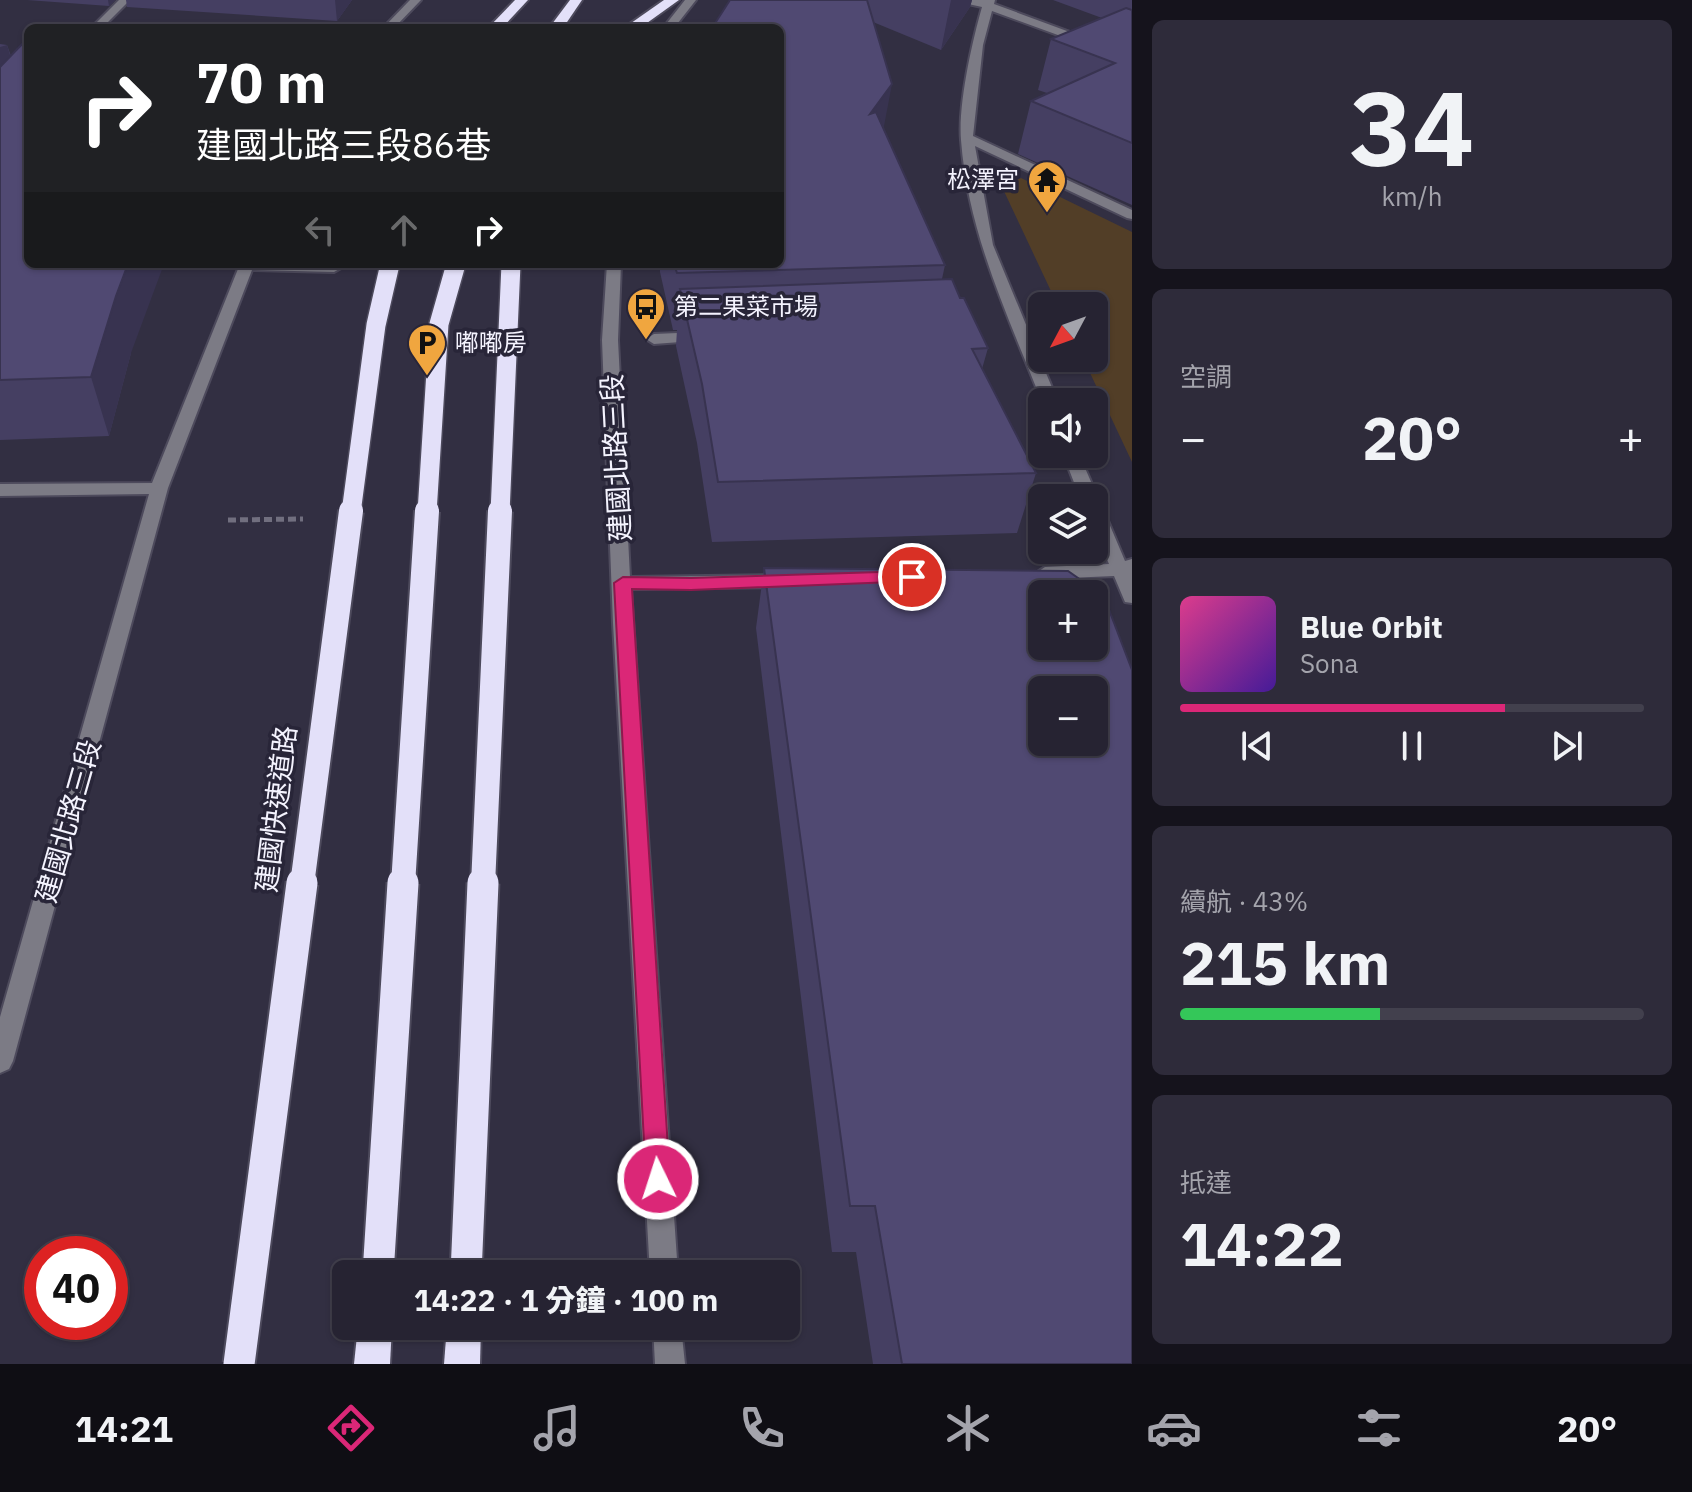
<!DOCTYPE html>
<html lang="zh-TW">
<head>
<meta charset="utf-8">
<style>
  body { margin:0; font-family:"IBM Plex Sans","Noto Sans TC",sans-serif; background:#2e2b3a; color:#f1f3f6; height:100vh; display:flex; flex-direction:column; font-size:30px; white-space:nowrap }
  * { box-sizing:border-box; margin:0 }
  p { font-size:26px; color:#a4a4ac }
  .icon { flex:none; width:44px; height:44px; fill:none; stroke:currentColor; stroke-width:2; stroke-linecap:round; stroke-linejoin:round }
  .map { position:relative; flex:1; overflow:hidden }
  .side { display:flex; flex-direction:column; gap:20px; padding:20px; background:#15131c; width:560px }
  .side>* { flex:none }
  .banner { position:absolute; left:24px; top:24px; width:760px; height:244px; border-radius:12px; box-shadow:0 2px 6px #0004,0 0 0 2px #42404d; background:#202124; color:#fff; overflow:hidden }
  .needle { width:52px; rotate:229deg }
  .fabs { position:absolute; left:1028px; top:292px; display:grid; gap:16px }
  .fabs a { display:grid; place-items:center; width:80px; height:80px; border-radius:12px; background:#262332; box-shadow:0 2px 6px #0004,0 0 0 2px #42404d; font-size:40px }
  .speed { position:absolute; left:24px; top:1236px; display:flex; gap:16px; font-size:40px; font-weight:700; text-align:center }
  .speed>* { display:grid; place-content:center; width:104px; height:104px; border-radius:50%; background:#262332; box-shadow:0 2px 6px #0004,0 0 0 2px #42404d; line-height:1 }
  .speed .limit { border:12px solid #d22; background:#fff; color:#111 }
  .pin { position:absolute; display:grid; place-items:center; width:68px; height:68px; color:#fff; margin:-34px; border:4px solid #fff; border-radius:50%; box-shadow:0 2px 8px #0007 }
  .me { position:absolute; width:88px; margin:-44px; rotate:356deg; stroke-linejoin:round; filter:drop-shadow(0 0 6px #0008) }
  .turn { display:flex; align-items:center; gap:28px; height:168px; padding:0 40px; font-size:36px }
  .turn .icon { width:104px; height:104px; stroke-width:2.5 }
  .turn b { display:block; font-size:56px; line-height:68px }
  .lanes { display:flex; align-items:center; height:76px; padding:0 40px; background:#0003; justify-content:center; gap:40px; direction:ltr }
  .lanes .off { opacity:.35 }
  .big { font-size:60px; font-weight:800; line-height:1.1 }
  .side .card { flex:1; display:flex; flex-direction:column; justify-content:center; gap:12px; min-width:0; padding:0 28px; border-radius:12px; background:#2e2b3a }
  .side .dial { align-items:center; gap:0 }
  .dial b { font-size:104px; line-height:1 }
  .song { display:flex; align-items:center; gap:24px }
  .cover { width:96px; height:96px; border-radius:12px; background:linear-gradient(135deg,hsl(330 70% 55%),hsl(260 70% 35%)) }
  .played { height:8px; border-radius:4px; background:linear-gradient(90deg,#db2777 70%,#42404d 70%) }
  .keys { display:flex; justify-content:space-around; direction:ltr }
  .heat { display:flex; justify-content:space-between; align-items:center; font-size:44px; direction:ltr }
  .charge { height:12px; border-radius:6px; background:linear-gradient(90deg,#34c759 43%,#42404d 0) }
  .trip { position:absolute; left:332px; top:1260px; width:468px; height:80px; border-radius:12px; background:#262332; box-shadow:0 2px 6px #0004,0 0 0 2px #42404d; font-weight:800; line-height:80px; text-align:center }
  .menu { display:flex; height:128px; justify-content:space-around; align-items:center; background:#0f0e14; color:#a4a4ac }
  .menu .icon { width:56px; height:56px }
  .menu .current { color:#db2777 }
  .menu b { font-size:36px; color:#f1f3f6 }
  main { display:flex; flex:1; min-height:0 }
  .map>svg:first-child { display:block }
  .green { fill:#523e27 }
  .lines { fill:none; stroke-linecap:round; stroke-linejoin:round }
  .minor-casing { stroke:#4d4a5c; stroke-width:4 }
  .highway-casing { stroke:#4d4a5c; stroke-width:4 }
  .path { stroke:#716f7f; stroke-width:5; stroke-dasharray:8 4; stroke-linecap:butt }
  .minor { fill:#7c7b85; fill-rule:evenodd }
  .highway { fill:#e3e0f9; fill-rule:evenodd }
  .highway-bridge-far2-casing { stroke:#4d4a5c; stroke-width:22; stroke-linecap:butt }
  .highway-bridge-far1-casing { stroke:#4d4a5c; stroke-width:28; stroke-linecap:butt }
  .highway-bridge-casing { stroke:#4d4a5c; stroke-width:35; stroke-linecap:butt }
  .highway-bridge-far2 { stroke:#e3e0f9; stroke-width:19 }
  .highway-bridge-far1 { stroke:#e3e0f9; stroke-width:24 }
  .highway-bridge { stroke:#e3e0f9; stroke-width:31 }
  .wall { fill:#453f62 }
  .shaded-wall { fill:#383350 }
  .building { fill:#504972; stroke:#383350; stroke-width:2; fill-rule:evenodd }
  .route { fill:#db2777; stroke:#8e194d; stroke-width:2 }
  .labels { text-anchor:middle; stroke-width:7; stroke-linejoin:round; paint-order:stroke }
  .far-poi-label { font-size:24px; fill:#f4f3fe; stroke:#282538; text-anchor:start }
  .street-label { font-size:28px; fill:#f4f3fe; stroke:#282538 }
</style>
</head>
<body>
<main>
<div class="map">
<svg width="1132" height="1364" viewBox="0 0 1132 1364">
  <rect width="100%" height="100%" fill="#322f42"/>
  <path class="green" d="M1021 178 1132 232V462L1083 358H1094V306H1058L1002 187Z"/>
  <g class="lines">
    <defs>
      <g id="minor">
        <path d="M119 0H130L102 28H91Z"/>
        <path d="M410 0H421L394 28H383Z"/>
        <path d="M685 0H696L674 28H663Z"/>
        <path d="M950 0H995L994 4 1132 55V62L992 11 983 45 973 136 1132 210V219L1127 218 975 146 993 245 1058 402H1042C1008 316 968 233 961 140 958 105 972 42 982 7Z"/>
        <path d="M240 264H335L341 268 334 272 252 270 168 488 13 1061 9 1069 0 1073V1017L149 494 0 496V484L152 483Z"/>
        <path d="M607 264H621L618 340 630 577 789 575 798 581 789 587 631 589 678 1274H650L613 623 602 340Z"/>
        <path d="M702 332 710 337 707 340 654 344 646 339 654 334Z"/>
        <path d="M1063 454H1079L1098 498 1095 502 1094 498H1080Z"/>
        <path d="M1094 503 1103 509 1125 561 1132 559V603L1125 602 1114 576 1045 579 1036 573 1045 567 1109 564 1094 530Z"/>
        <path d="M653 1326H681L685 1364H655Z"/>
      </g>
      <g id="highway">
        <path d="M515 0H528L502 28H488Z"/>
        <path d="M570 0H582L563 28H549Z"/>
        <path d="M664 0H679L640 28H624Z"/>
        <path d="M358 1326H392L390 1364H354Z"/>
        <path d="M447 1326H481L480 1364H444Z"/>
      </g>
    </defs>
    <use href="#minor" class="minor-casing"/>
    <use href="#highway" class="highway-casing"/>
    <path class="path" d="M228 520 303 519"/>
    <use href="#minor" class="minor"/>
    <use href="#highway" class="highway"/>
    <defs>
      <g id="highway-bridge-far2">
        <path d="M351 513 376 325 390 264"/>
        <path d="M427 513 439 324 456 264"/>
        <path d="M500 513 511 264"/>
      </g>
      <g id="highway-bridge-far1">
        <path d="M302 885 351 511"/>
        <path d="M403 885 427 511"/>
        <path d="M483 885 500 511"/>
      </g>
      <g id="highway-bridge">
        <path d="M378 1274 403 883"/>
        <path d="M466 1274 483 883"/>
        <path d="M239 1364 302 883"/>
      </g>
    </defs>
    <use href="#highway-bridge-far2" class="highway-bridge-far2-casing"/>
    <use href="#highway-bridge-far1" class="highway-bridge-far1-casing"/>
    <use href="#highway-bridge" class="highway-bridge-casing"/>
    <use href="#highway-bridge-far2" class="highway-bridge-far2"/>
    <use href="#highway-bridge-far1" class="highway-bridge-far1"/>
    <use href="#highway-bridge" class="highway-bridge"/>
  </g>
  <g class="wall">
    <path d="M27 0H115L109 6Z"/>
    <path d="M126 0H352L337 21 127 7Z"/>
    <path d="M730 0H972L970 7 941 50 873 22 884 129 945 265 942 279 960 298 988 348 982 369 1036 473 1017 533 712 542 697 443 676 346 677 330H673L660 272V264H780Z"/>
    <path d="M1053 0H1132V205L1018 154 1031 101 1047 93 1038 90 1051 39 1102 18Z"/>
    <path d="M0 44 7 45 11 56 131 353 109 436 0 440Z"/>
    <path d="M764 568 1108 607 1132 1364H873L856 1252H832L756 628Z"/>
  </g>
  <g class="shaded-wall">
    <path d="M108 0H115L109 6Z"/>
    <path d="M335 0H352L337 21Z"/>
    <path d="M951 0H972L970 7 941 50Z"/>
    <path d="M7 45 18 82 0 88V47Z"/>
    <path d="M892 84 882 137 870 114Z"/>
    <path d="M128 264H164L131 353 109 436 91 377 116 296Z"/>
  </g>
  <g class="building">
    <path d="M730 0H867L892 84 870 114 876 112 945 265 677 273 674 264H780V28H712Z"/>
    <path d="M1126 8 1132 10V143L1031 101 1115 63 1051 39Z"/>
    <path d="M28 38V264H128L116 296 91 377 0 380V67Z"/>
    <path d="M952 279 960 298H964L988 348 972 349 1036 473 718 482 702 384 680 289Z"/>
    <path d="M764 568 1068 571 1108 599V607L1132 670V1364H902L875 1206H850ZM1042 594H1094V646H1042ZM1042 690H1094V742H1042Z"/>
  </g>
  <path class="route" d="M912 571 918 573 920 577 918 581 691 590 632 589 670 1179 667 1187 658 1191 649 1187 646 1179 614 583 623 577 691 578Z"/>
  <defs>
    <symbol id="temple-pin" viewBox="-11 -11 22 30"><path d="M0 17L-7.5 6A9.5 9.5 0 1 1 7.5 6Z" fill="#f0a63f" stroke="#282538"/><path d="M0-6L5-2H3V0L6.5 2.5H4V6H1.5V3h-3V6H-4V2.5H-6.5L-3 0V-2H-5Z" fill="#111"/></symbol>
    <symbol id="bus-pin" viewBox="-11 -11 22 30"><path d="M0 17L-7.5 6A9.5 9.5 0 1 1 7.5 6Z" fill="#f0a63f" stroke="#282538"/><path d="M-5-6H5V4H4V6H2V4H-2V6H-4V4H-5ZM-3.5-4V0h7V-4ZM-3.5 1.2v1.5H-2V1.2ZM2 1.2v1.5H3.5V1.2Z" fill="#111"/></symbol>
    <symbol id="parking-pin" viewBox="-11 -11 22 30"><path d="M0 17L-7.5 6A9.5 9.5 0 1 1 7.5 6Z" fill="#f0a63f" stroke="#282538"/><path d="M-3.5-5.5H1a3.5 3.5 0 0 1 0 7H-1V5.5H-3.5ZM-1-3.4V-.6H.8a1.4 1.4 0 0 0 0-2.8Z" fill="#111"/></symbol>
  </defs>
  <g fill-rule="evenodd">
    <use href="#temple-pin" x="1025" y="158" width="44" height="60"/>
    <use href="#bus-pin" x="624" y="285" width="44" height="60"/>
    <use href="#parking-pin" x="405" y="321" width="44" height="60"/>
  </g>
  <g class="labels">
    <g class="far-poi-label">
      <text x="1019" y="188" text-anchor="end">松澤宮</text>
      <text x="674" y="315">第二果菜市場</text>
      <text x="455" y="351">嘟嘟房</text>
    </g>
    <g class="street-label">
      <text transform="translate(616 458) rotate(-93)" y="10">建國北路三段</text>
      <text transform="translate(276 809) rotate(-83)" y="10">建國快速道路</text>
      <text transform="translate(68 821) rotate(-74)" y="10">建國北路三段</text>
    </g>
  </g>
</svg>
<div class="fabs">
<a><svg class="needle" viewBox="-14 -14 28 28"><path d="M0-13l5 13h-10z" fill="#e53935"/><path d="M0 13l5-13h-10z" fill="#a4a4ac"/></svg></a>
<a><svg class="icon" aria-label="sound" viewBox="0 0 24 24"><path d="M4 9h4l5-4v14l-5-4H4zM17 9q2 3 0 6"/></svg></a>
<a><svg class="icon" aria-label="layers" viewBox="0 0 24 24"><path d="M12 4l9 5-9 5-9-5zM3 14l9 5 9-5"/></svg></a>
<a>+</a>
<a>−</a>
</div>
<div class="speed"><div class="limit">40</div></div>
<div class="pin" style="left:912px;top:577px;background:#d93025"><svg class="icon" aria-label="arrive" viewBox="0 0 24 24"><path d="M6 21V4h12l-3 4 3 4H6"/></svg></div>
<svg class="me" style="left:658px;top:1179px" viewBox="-20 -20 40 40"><circle r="17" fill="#db2777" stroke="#fff" stroke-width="3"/><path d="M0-11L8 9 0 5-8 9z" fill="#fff"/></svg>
<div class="trip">14:22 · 1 分鐘 · 100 m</div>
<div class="banner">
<div class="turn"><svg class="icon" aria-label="right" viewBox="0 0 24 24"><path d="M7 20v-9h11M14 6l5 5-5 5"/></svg><div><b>70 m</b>建國北路三段86巷</div></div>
<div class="lanes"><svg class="icon off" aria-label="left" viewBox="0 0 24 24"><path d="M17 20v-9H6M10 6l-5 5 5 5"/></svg><svg class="icon off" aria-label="ahead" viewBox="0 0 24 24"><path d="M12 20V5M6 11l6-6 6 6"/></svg><svg class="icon" aria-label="right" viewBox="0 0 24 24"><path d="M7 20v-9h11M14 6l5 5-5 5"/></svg></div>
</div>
</div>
<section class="side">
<div class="card dial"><b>34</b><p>km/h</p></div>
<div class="card"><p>空調</p>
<div class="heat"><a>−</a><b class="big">20°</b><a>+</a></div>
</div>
<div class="card">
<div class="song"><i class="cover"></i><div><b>Blue Orbit</b><p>Sona</p></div></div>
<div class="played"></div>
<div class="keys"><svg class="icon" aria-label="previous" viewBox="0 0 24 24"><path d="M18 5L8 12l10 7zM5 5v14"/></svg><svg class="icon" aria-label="pause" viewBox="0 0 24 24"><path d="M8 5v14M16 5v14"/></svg><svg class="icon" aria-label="next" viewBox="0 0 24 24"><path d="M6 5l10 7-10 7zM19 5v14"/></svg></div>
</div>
<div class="card"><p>續航 · 43%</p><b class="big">215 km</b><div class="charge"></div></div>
<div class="card"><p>抵達</p><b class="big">14:22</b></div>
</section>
</main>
<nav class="menu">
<b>14:21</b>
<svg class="icon current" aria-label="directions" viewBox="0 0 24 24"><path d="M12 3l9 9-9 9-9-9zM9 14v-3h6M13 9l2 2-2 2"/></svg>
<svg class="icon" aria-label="music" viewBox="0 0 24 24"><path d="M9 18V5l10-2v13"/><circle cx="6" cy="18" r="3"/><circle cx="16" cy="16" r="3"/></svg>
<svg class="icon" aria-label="phone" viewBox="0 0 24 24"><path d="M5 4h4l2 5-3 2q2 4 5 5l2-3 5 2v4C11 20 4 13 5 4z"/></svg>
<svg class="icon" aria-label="climate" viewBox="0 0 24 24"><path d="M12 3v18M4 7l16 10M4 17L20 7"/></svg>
<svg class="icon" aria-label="car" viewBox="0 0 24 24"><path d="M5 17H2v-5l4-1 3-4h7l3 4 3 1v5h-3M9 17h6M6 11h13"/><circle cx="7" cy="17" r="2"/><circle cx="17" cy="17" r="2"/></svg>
<svg class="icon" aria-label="filters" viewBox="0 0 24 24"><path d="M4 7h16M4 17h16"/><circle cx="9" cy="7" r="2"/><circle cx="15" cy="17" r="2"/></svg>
<b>20°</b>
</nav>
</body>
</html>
